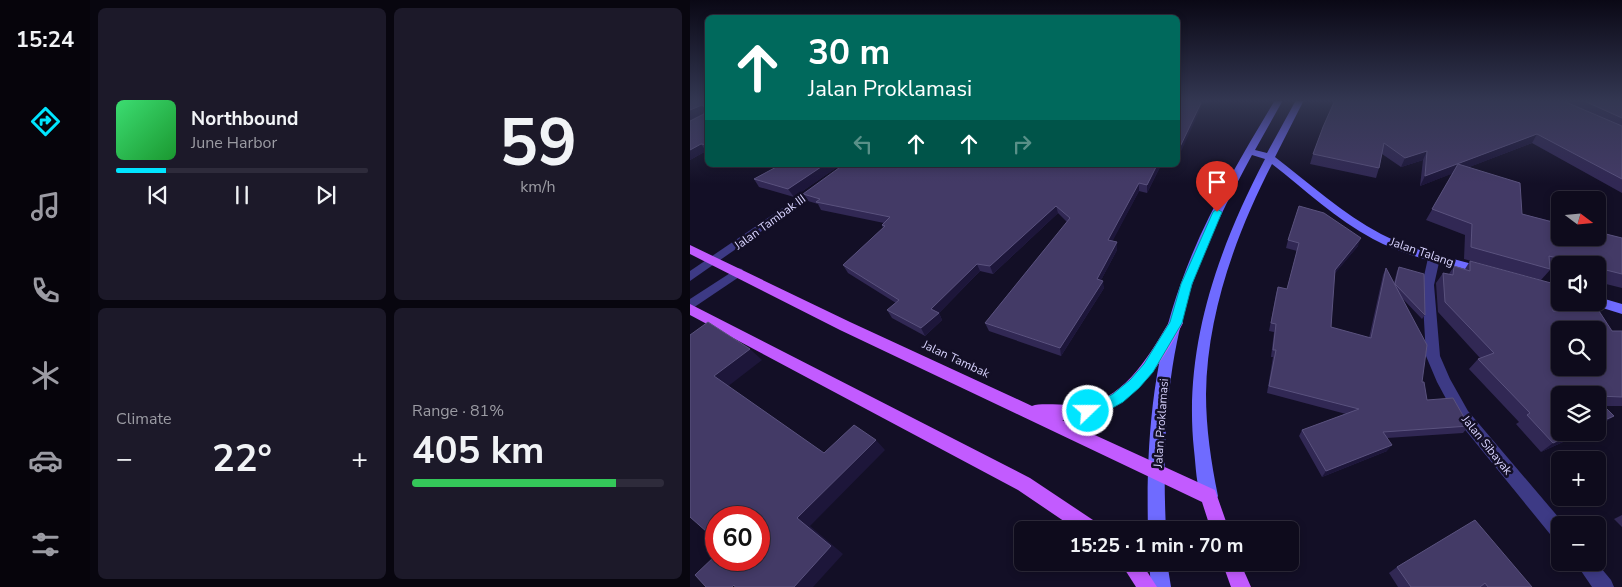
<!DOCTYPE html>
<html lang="en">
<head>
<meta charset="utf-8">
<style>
  body { margin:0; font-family:"Nunito Sans",sans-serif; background:#1c1929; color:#f1f3f6; height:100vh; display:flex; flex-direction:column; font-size:19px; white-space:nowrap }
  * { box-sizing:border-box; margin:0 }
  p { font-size:16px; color:#9b9ba3 }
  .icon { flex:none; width:28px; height:28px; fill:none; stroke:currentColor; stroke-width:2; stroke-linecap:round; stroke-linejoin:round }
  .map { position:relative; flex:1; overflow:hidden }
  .side { display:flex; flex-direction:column; gap:8px; padding:8px; background:#08060f; width:600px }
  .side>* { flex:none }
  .top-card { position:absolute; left:15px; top:15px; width:475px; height:152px; border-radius:8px; box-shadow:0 2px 8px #0003,0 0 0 1px #2e2b3b; background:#00695c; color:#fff; overflow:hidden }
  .needle { width:32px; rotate:106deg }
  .buttons { position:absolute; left:861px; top:191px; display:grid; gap:10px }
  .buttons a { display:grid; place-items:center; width:55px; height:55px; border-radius:8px; background:#0e0b1c; box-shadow:0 2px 8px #0003,0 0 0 1px #2e2b3b; font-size:25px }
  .speed { position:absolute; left:15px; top:506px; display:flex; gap:10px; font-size:25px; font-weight:700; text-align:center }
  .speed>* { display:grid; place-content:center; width:65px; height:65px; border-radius:50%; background:#0e0b1c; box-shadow:0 2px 8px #0003,0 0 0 1px #2e2b3b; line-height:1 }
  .speed .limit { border:8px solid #d22; background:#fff; color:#111 }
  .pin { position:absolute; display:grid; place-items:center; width:42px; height:42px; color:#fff; margin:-51px -21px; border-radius:50% 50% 50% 0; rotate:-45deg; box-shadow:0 0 5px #0007 }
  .pin .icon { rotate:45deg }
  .me { position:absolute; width:55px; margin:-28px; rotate:68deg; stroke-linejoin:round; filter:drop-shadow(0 0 4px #0008) }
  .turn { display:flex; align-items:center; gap:18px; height:105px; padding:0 20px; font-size:22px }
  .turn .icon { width:65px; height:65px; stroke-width:2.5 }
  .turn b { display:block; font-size:35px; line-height:42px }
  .lanes { display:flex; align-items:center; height:48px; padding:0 20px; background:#0003; justify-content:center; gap:25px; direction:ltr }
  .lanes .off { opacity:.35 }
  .big { font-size:38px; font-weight:700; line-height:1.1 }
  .side .widget { flex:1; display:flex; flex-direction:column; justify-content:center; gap:8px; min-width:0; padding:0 18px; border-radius:8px; background:#1c1929 }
  .side .dial { align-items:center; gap:0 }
  .dial b { font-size:65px; line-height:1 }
  .song { display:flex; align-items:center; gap:15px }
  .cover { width:60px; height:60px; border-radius:8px; background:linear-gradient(135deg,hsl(140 70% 55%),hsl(130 70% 35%)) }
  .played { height:5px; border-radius:2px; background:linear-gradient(90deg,#00e5ff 20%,#2e2b3b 20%) }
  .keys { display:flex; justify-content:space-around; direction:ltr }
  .heat { display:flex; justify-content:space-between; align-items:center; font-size:28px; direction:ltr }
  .charge { height:8px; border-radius:4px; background:linear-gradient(90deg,#34c759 81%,#2e2b3b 0) }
  .side .tiles { flex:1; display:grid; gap:8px; grid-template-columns:repeat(2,1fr) }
  .trip { position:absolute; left:324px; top:521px; width:285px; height:50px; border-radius:8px; background:#0e0b1c; box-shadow:0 2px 8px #0003,0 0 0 1px #2e2b3b; font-weight:700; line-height:50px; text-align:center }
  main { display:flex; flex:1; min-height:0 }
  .menu { display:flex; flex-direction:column; width:90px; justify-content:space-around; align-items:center; background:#06040b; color:#9b9ba3 }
  .menu .icon { width:35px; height:35px }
  .menu .current { color:#00e5ff }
  .menu b { font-size:22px; color:#f1f3f6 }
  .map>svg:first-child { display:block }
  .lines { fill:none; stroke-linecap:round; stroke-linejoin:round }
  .street { fill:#3d3a85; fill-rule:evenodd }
  .secondary { fill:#6f6bff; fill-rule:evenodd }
  .primary { fill:#c25bff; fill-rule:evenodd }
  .wall { fill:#312854 }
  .shaded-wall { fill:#1d163a }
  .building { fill:#433a66; stroke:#5a527e; fill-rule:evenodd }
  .route { fill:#00e5ff; stroke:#0095a6 }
  .labels { text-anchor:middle; stroke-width:5; stroke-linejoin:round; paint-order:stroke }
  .street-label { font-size:12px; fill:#d9d4ff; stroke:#130f26 }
</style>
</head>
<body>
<main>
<nav class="menu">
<b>15:24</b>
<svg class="icon current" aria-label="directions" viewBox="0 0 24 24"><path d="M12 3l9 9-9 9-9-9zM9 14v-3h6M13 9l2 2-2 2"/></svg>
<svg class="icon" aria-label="music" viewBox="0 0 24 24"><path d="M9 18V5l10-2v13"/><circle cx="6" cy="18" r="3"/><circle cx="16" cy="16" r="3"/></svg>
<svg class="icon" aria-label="phone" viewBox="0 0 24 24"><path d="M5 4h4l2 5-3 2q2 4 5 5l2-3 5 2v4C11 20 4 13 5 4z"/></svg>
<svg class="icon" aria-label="climate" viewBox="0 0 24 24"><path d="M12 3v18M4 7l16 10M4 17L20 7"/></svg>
<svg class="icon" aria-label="car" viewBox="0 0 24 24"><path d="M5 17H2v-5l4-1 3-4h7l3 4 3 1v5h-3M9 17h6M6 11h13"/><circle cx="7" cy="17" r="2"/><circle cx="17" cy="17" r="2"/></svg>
<svg class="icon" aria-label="filters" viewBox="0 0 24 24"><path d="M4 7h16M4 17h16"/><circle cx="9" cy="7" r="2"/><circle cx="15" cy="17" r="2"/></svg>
</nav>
<section class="side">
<div class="tiles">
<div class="widget">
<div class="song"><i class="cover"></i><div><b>Northbound</b><p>June Harbor</p></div></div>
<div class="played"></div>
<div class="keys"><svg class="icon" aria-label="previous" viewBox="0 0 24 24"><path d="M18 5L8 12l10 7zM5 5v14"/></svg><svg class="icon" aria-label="pause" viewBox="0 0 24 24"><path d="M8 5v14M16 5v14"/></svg><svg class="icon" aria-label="next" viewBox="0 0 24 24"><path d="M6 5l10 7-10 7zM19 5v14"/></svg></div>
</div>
<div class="widget dial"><b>59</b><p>km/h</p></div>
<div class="widget"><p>Climate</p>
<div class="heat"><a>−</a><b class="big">22°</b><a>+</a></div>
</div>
<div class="widget"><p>Range · 81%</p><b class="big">405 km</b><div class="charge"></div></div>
</div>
</section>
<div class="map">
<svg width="932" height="587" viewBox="0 0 932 587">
  <rect width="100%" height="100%" fill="#130f26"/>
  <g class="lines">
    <g class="street">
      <path d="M128 184 132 185V189L0 281V271Z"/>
      <path d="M744 254 750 258 744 285 750 356 760 379 778 411 875 525H870V542L864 539 768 421 747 382 736 356 732 285 738 258Z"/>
      <path d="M48 268 52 269 54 272 52 275 0 310V299Z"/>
      <path d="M885 562H906L921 580 924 587H902Z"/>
    </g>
    <g class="secondary">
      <path d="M585 100H593L565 150 577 153 606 100H614L585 157C619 183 653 214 691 234 724 251 762 258 797 268L799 271 793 275C757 265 717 257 683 239 647 220 614 189 582 164 546 234 517 314 516 394 516 428 521 462 528 496L525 502 519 505 513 502C506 486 506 467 504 450 493 347 528 249 575 159L562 155C540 196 518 238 503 282 476 362 472 447 476 530H458C456 446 462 362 491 283 514 218 550 159 585 100Z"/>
      <path d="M846 281 870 287V297L842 289 840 286 842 283Z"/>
      <path d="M908 297 932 304V314L903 305 901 302H908Z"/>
      <path d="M459 562H477L481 587H461Z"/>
    </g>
    <g class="primary">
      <path d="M0 245 160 322 342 406C353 402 380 407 396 404 437 397 461 352 481 319L486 318 491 319 493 323C466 374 435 419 372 420L525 490 539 530H521L512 502 150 330 0 254Z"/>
      <path d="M0 304 340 478 409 524 412 530H387L328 490 0 315Z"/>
      <path d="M430 562H451L467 587H446Z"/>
      <path d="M532 562H550L561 587H541Z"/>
    </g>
  </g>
  <g class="wall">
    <path d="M0 100H18V152L16 151 0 160V121L14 114 0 120Z"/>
    <path d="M645 100H932V193L842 143 779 167 832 214 932 238V288L908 282V265H870V272L860 270 851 280 774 259 775 235 736 220 763 173 730 186 733 160 711 167 692 154 689 168 686 178 620 164 623 154Z"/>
    <path d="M83 165H150L104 197 69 187 64 179 88 166Z"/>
    <path d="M471 165 457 193 449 191 422 241 427 250 411 280 414 288 371 356 299 331 295 323 377 222 368 213 303 274 290 271 249 313 252 320 235 336 202 318 197 310 206 303 158 273 153 265 193 228 192 225 194 223 131 210 128 204 118 201 113 194Z"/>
    <path d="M598 240 668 246 644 274 641 327 679 338 693 275 696 268 704 283 707 271 709 267 735 315 732 319 712 298 732 382 737 400 779 426 773 433 697 438V451L632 477 609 436 612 430 656 414 577 393 583 357H581L584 332 579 331 586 294 588 287 597 289 607 251 596 248Z"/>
    <path d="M780 261 863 311 922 331H932V406H914L924 416 911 425 908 427V395H870L895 432 851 452 826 424 829 422 779 369 788 359 790 358 748 312 746 283 753 273 759 274 764 266 775 269Z"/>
    <path d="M932 515V527L924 519Z"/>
    <path d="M707 567 842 587H708L699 573Z"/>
  </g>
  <g class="shaded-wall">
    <path d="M506 100H525L511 105 510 110 488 158V151Z"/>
    <path d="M12 105 17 112 0 120V110Z"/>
    <path d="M847 134 842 143 730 186 735 176Z"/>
    <path d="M11 144 16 151 0 160V150Z"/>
    <path d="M737 151 733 160 711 167 715 158Z"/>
    <path d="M134 165H150L104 197 98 189Z"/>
    <path d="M467 165H471L457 193V185Z"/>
    <path d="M449 183V191L419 248 418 240Z"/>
    <path d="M366 206 368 213 303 274 300 266Z"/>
    <path d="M671 238 668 246 642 277 645 270Z"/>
    <path d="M427 242V250L408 286 407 279Z"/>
    <path d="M287 264 290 271 249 313 252 320 235 336 231 328 241 309Z"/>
    <path d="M413 281 414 288 371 356 370 348Z"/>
    <path d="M60 349 72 360 37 387 24 376Z"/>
    <path d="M924 416 911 425 908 427V423Z"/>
    <path d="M886 432H895L851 452 863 443Z"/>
    <path d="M186 440 195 450 120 526 153 554 123 587H104L107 518Z"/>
    <path d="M702 445 697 451 632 477 636 471Z"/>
  </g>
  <g class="building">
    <path d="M0 100H18V145L11 144 0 150V121L14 114 15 107 12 105 0 110Z"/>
    <path d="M488 100H507L511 103 488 151Z"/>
    <path d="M645 100H871L932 126V179L847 134 735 176 737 151 715 158 694 143 689 168 623 154 633 127Z"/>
    <path d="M892 100H932V118Z"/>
    <path d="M768 164 830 183 832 214 870 224V238H908V232L932 238V274L908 268V265H895L859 256 860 269 781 247 782 224 742 209Z"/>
    <path d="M90 165H134L98 189 64 179Z"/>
    <path d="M153 165H467L457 185 449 183 418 240 427 242 407 279 413 281 370 348 295 323 380 218 366 206 300 266 287 264 241 309 249 313 231 328 197 310 209 300 153 265 195 226 192 225 200 217 126 202 130 199 113 194Z"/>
    <path d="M609 206 634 213 671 238 645 270 641 327 681 338 696 268 737 345 732 382H734L737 400 763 398 779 426 693 432 702 445 636 471 612 430 669 409 579 386 586 350H583L586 324 581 323 588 287 597 289 609 243 598 240Z"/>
    <path d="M780 261 861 283 863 311H909L922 331H932V397L908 396V395H870V432H886L863 443 837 415 840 413 788 359 804 353 755 302 753 273 763 275 764 266 780 271ZM870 330H908V368H870Z"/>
    <path d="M709 267 734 274 735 315 705 284Z"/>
    <path d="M18 322 60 349 24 376 134 453 164 425 186 440 107 518 141 546 104 587H45L44 585 42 587H16L5 575 26 555V560H69V518H26V540L0 517V335Z"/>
    <path d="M908 400 924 416 908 423Z"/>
    <path d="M785 520 842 587H798L795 583 790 587H721L707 567Z"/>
  </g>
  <linearGradient id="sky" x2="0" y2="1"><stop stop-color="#0a0815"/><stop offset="0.55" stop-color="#333752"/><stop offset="1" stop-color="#333752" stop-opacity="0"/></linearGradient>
  <rect width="932" height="183" fill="url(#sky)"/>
  <path class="route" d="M527 209 532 212 502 284 492 323 463 372 449 388 433 402 410 415 398 417 394 416 391 411 394 407 407 403 423 394 440 380 454 364 480 322 491 284 523 212Z"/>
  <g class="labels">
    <g class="street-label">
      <text transform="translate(80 222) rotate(-36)" y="4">Jalan Tambak III</text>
      <text transform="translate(732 252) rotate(19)" y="4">Jalan Talang</text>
      <text transform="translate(266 359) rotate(25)" y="4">Jalan Tambak</text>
      <text transform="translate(471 423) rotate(-86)" y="4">Jalan Proklamasi</text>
      <text transform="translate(797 445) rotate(51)" y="4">Jalan Sibayak</text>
    </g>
  </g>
</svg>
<div class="buttons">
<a><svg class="needle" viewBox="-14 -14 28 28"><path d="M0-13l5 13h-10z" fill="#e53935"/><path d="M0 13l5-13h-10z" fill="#9b9ba3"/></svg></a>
<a><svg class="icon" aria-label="sound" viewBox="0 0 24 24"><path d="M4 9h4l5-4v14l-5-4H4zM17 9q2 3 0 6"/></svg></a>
<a><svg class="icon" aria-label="search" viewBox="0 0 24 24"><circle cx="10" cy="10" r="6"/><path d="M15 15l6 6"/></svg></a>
<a><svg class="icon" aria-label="layers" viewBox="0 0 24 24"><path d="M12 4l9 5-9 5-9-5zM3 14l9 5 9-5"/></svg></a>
<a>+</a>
<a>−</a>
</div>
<div class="speed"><div class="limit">60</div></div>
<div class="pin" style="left:527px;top:212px;background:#d93025"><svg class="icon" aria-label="arrive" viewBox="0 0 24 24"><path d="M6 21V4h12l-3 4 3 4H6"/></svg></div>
<svg class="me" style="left:398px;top:411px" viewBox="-20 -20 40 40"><circle r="17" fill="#00e5ff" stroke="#fff" stroke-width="3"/><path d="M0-11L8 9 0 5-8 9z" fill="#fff"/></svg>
<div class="trip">15:25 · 1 min · 70 m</div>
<div class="top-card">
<div class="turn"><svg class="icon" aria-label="ahead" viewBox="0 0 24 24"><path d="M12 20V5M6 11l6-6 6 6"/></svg><div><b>30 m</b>Jalan Proklamasi</div></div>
<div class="lanes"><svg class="icon off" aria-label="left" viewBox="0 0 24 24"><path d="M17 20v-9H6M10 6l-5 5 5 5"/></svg><svg class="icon" aria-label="ahead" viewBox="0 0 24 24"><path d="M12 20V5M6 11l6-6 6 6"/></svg><svg class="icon" aria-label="ahead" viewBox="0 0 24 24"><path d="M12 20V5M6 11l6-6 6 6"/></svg><svg class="icon off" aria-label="right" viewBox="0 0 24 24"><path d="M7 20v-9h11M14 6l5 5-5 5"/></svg></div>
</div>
</div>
</main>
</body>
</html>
